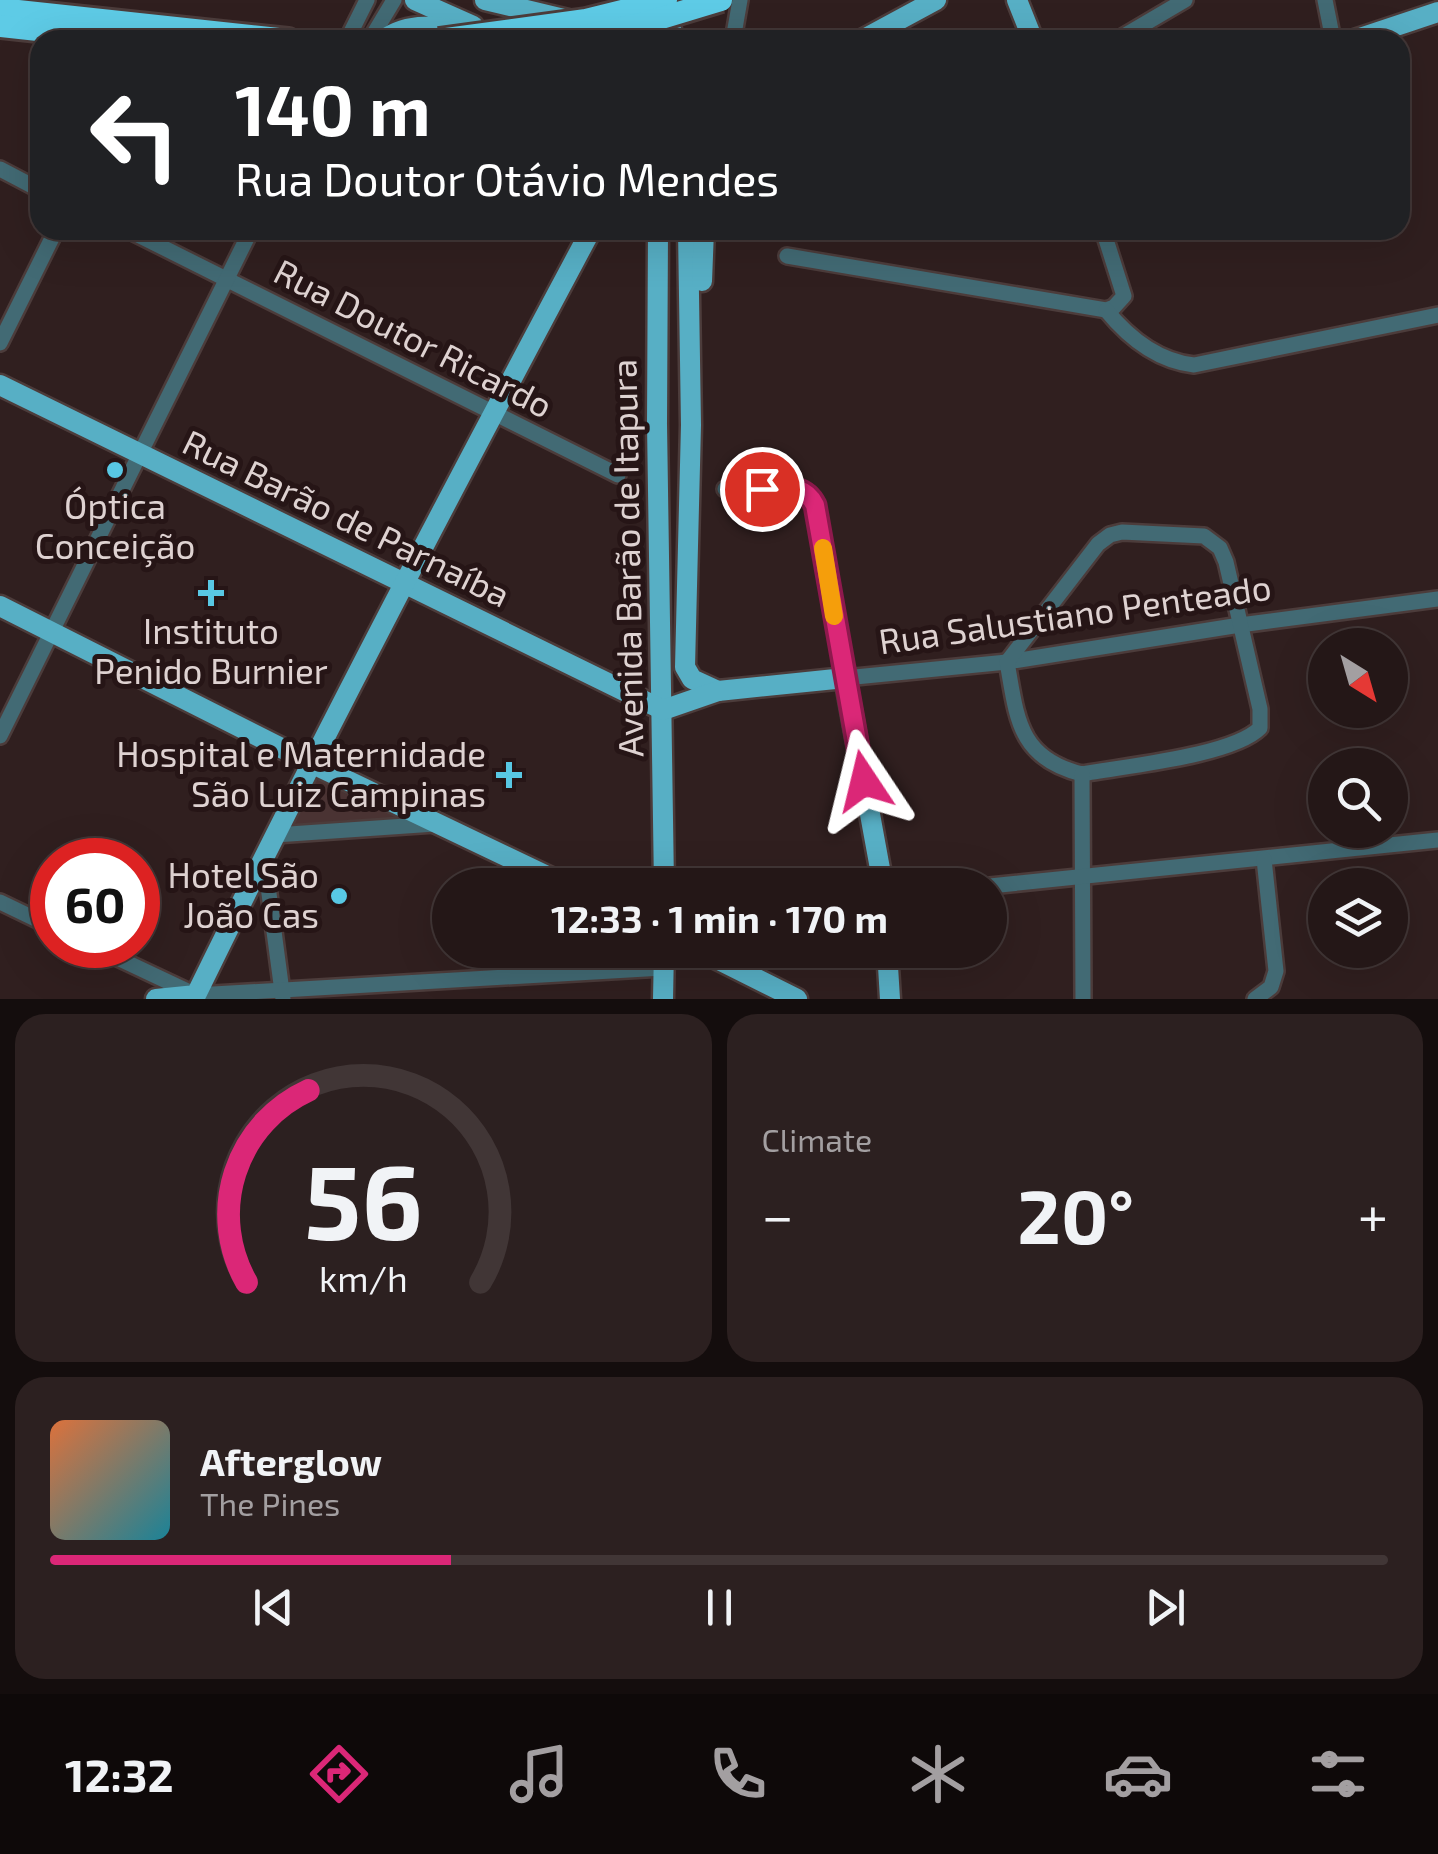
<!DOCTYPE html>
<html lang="en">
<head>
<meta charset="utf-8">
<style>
  body { margin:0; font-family:"Exo 2",sans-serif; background:#2c2020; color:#f1f3f6; height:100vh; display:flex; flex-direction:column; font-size:38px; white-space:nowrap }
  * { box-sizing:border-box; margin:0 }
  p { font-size:32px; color:#a39fa1 }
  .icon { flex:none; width:55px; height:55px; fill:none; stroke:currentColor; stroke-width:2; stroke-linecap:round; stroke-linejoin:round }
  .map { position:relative; height:999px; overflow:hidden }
  .drawer { display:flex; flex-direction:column; gap:15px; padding:15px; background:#140d0d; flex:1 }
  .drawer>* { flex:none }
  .top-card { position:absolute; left:30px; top:30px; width:1380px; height:210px; border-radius:30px; box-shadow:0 10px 40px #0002,0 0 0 2px #413636; background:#202124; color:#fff; overflow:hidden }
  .needle { width:65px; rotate:143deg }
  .fabs { position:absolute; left:1308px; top:628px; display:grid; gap:20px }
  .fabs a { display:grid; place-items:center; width:100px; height:100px; border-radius:50%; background:#241717; box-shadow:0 10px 40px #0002,0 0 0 2px #413636; font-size:50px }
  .speed { position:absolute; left:30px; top:838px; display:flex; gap:20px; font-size:50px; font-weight:700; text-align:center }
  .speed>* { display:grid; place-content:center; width:130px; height:130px; border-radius:50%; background:#241717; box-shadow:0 10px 40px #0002,0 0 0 2px #413636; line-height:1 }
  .speed .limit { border:15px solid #d22; background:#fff; color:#111 }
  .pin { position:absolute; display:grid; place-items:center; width:85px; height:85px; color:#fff; margin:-42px; border:5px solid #fff; border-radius:50%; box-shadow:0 2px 10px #0007 }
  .me { position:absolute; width:110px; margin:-55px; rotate:350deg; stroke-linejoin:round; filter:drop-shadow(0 0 8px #0008) }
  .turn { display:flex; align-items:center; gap:35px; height:210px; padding:0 40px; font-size:45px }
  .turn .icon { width:130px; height:130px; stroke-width:2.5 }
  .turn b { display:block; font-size:70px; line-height:85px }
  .big { font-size:75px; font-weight:700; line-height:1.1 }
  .drawer .tile { flex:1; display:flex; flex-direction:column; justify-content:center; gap:15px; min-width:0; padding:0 35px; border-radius:30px; background:#2c2020 }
  .drawer .dial { align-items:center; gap:0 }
  .dial svg { height:260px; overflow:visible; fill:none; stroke:#413636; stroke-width:7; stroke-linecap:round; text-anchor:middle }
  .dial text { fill:#f1f3f6; stroke:none }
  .song { display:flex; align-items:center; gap:30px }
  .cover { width:120px; height:120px; border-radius:15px; background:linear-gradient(135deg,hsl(20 70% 55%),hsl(190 70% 35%)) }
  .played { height:10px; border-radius:5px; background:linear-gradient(90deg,#db2777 30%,#413636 30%) }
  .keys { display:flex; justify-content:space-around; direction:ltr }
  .heat { display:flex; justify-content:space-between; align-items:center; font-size:55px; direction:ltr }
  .drawer .tiles { flex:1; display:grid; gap:15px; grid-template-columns:1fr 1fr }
  .tile:last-child { grid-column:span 2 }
  .trip { position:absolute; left:432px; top:868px; width:575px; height:100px; border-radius:50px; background:#241717; box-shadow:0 10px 40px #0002,0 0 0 2px #413636; font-weight:700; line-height:100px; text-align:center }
  .tab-bar { display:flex; height:160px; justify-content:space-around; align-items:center; background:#0e0909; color:#a39fa1 }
  .tab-bar .icon { width:70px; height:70px }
  .tab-bar .current { color:#db2777 }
  .tab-bar b { font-size:45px; color:#f1f3f6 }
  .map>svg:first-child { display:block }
  .green { fill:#4a3333 }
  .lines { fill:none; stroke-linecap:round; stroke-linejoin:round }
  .minor-casing { stroke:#4c3c3b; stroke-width:20 }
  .major-casing { stroke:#4c3c3b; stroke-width:25 }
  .highway-casing { stroke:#4c3c3b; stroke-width:28 }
  .minor { stroke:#426a74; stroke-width:15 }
  .major { stroke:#57afc5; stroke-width:20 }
  .highway { stroke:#5ecbe6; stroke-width:22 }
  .highway-bridge-casing { stroke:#4c3c3b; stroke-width:28; stroke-linecap:butt }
  .highway-bridge { stroke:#5ecbe6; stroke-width:22 }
  .route-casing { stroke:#8e194d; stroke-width:25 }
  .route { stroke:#db2777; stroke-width:18 }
  .slow { stroke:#f59e0b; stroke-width:18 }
  .poi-dot { fill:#58c8e4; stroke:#261516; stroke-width:4 }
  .labels { text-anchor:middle; stroke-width:10; stroke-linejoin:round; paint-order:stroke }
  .street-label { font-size:35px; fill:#ded2d1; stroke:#261516 }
  .poi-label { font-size:35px; fill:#ded2d1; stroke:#261516 }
</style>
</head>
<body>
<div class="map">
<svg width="1438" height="999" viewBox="0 0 1438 999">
  <rect width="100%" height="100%" fill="#301f1f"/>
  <g class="green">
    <path d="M314 773 404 819 284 828Z"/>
    <path d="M533 950H629L627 964 533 971Z"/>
  </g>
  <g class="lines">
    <defs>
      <g id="minor">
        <path d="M1325 0 1333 40"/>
        <path d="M347 40 367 0"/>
        <path d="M370 40 394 0"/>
        <path d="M733 40 740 0"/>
        <path d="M1117 40 1185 0"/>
        <path d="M0 169 40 190"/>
        <path d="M128 230 618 475"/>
        <path d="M787 256 1106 310 1114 307 1124 296 1103 230"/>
        <path d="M1106 310C1128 337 1158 361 1194 365L1438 315"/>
        <path d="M0 343 56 230"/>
        <path d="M725 489 799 488 810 495 815 505 845 678 1007 662 1240 625 1438 599"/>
        <path d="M1122 532 1204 536 1220 548 1226 562 1260 709V728C1232 756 1124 766 1082 774 1018 758 1017 718 1007 662L1098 544 1110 535Z"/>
        <path d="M0 736 251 230"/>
        <path d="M1082 774 1083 999"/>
        <path d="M275 835 435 824"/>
        <path d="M264 856 283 999"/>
        <path d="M990 886 1438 840"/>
        <path d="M0 902 52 927"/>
        <path d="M90 945 196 995 663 968"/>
        <path d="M1255 999 1271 987 1276 971 1264 859"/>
      </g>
      <g id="major">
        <path d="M415 0 473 26"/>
        <path d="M485 0 568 20"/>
        <path d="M1017 0 1033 40"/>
        <path d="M666 3 673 40"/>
        <path d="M383 40C411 20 441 27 472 33"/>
        <path d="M862 40 936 0"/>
        <path d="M1354 40 1438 12"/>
        <path d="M658 230 657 424 664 885"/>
        <path d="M688 230 691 425 685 667 692 679 718 691"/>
        <path d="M702 281 704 230"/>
        <path d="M0 385 663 710 718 691 845 678 883 885"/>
        <path d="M0 606 313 764 566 885"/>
        <path d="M699 950 797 999"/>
        <path d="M887 950 890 999"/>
        <path d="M156 999 196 995C322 737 456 483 591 230"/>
        <path d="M663 999 664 950"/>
      </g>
      <g id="highway">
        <path d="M0 9 288 40"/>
        <path d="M0 26 130 40"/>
      </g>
    </defs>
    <use href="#minor" class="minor-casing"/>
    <use href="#major" class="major-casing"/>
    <use href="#highway" class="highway-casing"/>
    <use href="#minor" class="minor"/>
    <use href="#major" class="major"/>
    <use href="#highway" class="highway"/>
    <defs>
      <g id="highway-bridge">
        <path d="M439 40 586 20 666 0"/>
        <path d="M565 40 645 23 721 0"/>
      </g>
    </defs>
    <use href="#highway-bridge" class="highway-bridge-casing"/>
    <use href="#highway-bridge" class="highway-bridge"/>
  </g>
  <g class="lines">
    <defs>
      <path id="route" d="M762 489C784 489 804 483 815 505L864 781"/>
    </defs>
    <use href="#route" class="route-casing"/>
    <use href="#route" class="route"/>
    <path class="slow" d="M823 548 834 616"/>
  </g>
  <g class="poi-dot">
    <circle cx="115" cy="470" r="10"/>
    <path d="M206 578h10v10h10v10h-10v10h-10v-10h-10v-10h10z"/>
    <path d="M504 760h10v10h10v10h-10v10h-10v-10h-10v-10h10z"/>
    <circle cx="339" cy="896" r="10"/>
  </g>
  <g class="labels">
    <g class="street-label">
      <text transform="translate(413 339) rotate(27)" y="12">Rua Doutor Ricardo</text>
      <text transform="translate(346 519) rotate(26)" y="12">Rua Barão de Parnaíba</text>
      <text transform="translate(628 558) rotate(-91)" y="12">Avenida Barão de Itapura</text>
      <text transform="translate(1075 615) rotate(-8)" y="12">Rua Salustiano Penteado</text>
    </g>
    <g class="poi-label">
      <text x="115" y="519">Óptica<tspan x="115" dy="40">Conceição</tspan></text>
      <text x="211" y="644">Instituto<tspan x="211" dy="40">Penido Burnier</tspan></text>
      <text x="486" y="767" text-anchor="end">Hospital e Maternidade<tspan x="486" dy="40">São Luiz Campinas</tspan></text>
      <text x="319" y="888" text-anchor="end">Hotel São<tspan x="319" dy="40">João Cas</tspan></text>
    </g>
  </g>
</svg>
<div class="fabs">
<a><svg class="needle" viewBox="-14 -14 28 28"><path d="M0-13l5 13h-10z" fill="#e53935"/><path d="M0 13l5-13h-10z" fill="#a39fa1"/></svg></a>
<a><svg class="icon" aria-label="search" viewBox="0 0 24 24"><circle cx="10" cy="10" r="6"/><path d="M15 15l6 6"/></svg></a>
<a><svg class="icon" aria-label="layers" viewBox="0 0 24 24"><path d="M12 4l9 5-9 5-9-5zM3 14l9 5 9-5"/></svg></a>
</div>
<div class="speed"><div class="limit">60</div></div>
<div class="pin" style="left:762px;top:489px;background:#d93025"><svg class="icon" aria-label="arrive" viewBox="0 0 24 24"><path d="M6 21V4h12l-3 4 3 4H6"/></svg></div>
<svg class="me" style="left:864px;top:781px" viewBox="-20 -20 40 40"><path d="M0-17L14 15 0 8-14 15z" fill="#db2777" stroke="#fff" stroke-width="4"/></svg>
<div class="trip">12:33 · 1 min · 170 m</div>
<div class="top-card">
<div class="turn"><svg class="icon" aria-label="left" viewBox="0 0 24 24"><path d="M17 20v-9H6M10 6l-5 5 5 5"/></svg><div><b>140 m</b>Rua Doutor Otávio Mendes</div></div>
</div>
</div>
<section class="drawer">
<div class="tiles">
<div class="tile dial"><svg viewBox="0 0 100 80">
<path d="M14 69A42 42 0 1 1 86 69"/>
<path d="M14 69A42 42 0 0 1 33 10" stroke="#db2777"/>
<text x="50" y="56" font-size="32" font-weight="700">56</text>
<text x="50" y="72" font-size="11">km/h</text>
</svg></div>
<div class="tile"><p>Climate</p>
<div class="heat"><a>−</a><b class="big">20°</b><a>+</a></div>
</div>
<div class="tile">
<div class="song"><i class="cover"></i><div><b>Afterglow</b><p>The Pines</p></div></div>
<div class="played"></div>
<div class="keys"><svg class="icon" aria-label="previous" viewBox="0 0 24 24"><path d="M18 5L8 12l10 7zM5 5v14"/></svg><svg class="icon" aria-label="pause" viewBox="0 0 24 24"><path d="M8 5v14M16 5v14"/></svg><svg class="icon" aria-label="next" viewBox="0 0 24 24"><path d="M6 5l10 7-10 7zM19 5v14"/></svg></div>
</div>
</div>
</section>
<nav class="tab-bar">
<b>12:32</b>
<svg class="icon current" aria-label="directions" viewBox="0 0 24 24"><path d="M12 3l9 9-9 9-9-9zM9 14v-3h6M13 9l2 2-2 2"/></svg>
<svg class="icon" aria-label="music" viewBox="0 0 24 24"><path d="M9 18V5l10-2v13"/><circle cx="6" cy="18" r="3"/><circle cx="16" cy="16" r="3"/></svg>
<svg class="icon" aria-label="phone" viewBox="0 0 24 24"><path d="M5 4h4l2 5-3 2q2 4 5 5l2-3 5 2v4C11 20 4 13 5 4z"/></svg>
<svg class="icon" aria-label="climate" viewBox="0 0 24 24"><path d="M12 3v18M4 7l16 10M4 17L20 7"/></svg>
<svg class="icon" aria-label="car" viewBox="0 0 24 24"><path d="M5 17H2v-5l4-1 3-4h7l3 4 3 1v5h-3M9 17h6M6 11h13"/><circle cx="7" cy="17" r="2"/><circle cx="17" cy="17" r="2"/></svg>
<svg class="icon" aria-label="filters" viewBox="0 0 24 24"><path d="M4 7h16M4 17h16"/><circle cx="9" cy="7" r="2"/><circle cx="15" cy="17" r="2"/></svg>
</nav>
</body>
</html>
